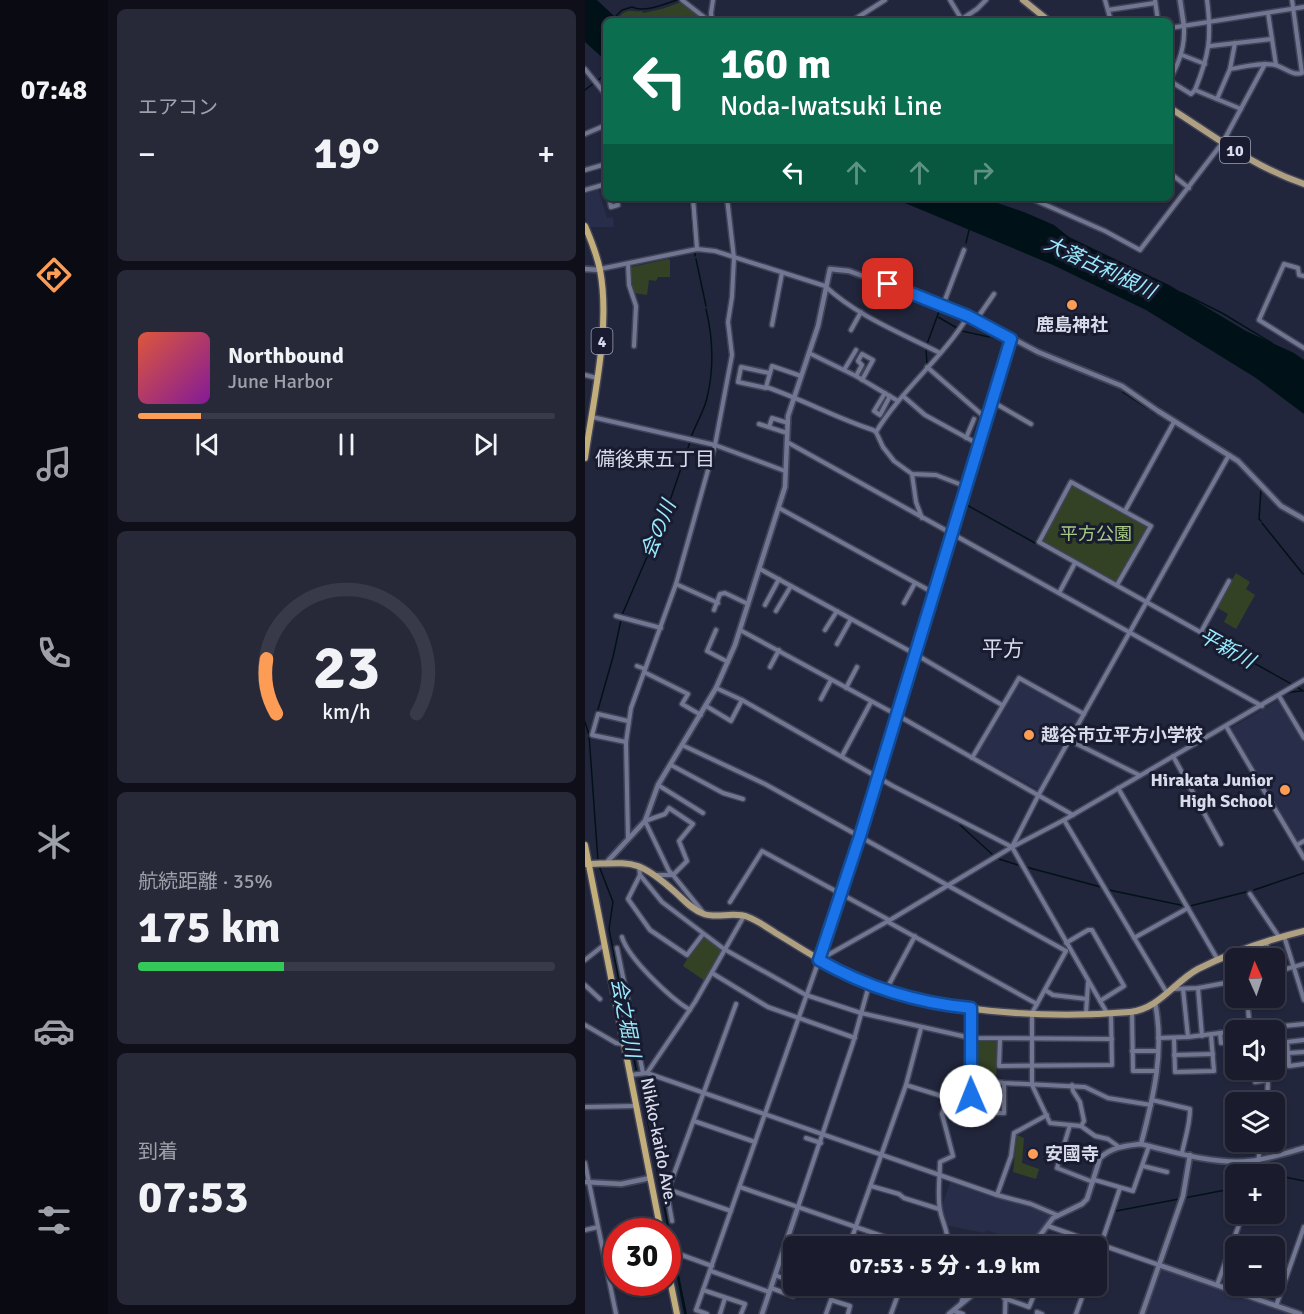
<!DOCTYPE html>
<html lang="ja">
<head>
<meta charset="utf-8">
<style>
  body { margin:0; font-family:Signika,"Noto Sans JP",sans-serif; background:#272939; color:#f1f3f6; height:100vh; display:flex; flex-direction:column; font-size:22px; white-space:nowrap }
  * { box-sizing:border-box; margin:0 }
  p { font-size:20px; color:#9fa1aa }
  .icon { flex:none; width:33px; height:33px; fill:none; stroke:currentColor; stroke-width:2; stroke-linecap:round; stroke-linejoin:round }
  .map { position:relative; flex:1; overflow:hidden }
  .drawer { display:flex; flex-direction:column; gap:9px; padding:9px; background:#0e0f19; width:477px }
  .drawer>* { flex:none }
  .top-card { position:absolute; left:18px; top:18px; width:570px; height:183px; border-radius:9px; box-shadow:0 2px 4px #0004,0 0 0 2px #383a49; background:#0b6e4f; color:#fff; overflow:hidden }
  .needle { width:39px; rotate:357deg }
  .controls { position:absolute; left:640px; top:948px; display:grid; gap:12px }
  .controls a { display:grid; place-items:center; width:60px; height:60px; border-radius:9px; background:#1a1c2d; box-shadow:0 2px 4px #0004,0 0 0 2px #383a49; font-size:30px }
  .speed { position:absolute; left:18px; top:1218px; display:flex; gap:12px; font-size:30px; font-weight:700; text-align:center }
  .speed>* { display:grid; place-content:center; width:78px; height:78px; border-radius:50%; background:#1a1c2d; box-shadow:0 2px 4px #0004,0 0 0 2px #383a49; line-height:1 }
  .speed .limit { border:9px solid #d22; background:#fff; color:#111 }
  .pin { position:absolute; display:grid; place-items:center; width:51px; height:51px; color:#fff; margin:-26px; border-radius:12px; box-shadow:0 3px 9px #0006 }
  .me { position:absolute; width:66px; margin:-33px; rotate:359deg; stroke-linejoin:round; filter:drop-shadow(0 0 4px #0008) }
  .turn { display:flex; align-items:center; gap:21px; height:126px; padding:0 18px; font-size:27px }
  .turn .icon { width:78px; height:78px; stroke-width:2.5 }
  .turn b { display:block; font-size:42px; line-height:51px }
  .lanes { display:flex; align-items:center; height:57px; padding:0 18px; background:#0003; justify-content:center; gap:30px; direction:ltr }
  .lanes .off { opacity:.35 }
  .big { font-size:45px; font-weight:800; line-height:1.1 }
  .drawer .tile { flex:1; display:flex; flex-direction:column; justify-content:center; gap:9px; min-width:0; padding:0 21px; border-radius:9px; background:#272939 }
  .drawer .dial { align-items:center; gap:0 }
  .dial svg { height:156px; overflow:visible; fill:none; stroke:#383a49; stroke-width:7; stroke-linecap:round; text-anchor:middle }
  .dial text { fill:#f1f3f6; stroke:none }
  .song { display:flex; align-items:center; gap:18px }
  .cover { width:72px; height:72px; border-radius:9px; background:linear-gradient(135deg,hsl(10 70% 55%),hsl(290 70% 35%)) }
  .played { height:6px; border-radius:3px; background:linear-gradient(90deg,#fd9d55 15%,#383a49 15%) }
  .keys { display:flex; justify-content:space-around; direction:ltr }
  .heat { display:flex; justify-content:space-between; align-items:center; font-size:33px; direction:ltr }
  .charge { height:9px; border-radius:4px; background:linear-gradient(90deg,#34c759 35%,#383a49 0) }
  .trip { position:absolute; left:198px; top:1236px; width:324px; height:60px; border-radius:9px; background:#1a1c2d; box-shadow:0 2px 4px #0004,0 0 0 2px #383a49; font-weight:800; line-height:60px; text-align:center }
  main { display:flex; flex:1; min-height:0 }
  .dock { display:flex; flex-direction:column; width:108px; justify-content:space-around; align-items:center; background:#0a0b12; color:#9fa1aa }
  .dock .icon { width:42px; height:42px }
  .dock .on { color:#fd9d55 }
  .dock b { font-size:27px; color:#f1f3f6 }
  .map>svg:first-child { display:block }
  .built { fill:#282d49 }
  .green { fill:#334125 }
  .water { fill:#001217 }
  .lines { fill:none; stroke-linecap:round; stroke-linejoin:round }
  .stream { stroke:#001217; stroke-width:1.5 }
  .minor-casing { stroke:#414356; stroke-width:7 }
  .tertiary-casing { stroke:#414356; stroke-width:8 }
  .primary-casing { stroke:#414356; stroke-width:9 }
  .trunk-casing { stroke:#414356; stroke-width:9 }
  .minor { stroke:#717792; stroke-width:4 }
  .tertiary { stroke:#717792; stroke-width:4.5 }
  .primary { stroke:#aea081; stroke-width:6 }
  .trunk { stroke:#c2ae7b; stroke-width:6 }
  .route-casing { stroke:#114b97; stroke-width:15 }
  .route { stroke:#1a73e8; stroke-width:10 }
  .poi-dot { fill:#fd9d55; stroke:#191c31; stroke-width:2 }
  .labels { text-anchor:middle; stroke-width:6; stroke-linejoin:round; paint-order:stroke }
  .shield { fill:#191c31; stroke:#9fa2b2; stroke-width:1.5 }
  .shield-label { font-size:16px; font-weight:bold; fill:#d8dbea }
  .poi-label { font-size:18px; font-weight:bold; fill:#d8dbea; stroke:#191c31; text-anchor:start }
  .park-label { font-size:18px; fill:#a8cc84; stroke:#191c31 }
  .street-label { font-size:18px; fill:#d8dbea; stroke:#191c31 }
  .water-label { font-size:20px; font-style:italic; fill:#99ebfd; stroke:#191c31 }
  .neighbourhood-label { font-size:20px; fill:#d8dbea; stroke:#191c31 }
  .quarter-label { font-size:21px; fill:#d8dbea; stroke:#191c31 }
</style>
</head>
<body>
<main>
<nav class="dock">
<b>07:48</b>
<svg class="icon on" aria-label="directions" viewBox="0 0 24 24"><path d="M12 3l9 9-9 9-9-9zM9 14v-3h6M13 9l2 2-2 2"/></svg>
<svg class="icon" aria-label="music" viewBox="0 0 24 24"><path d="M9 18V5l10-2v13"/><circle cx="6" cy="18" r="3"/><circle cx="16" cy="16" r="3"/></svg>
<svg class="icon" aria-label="phone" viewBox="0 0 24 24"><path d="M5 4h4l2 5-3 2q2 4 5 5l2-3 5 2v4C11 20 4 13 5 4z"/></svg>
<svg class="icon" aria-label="climate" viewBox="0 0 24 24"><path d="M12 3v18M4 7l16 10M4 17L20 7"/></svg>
<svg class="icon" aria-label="car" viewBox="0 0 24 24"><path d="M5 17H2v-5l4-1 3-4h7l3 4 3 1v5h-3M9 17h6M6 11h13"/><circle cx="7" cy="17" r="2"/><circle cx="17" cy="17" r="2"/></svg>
<svg class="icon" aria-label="filters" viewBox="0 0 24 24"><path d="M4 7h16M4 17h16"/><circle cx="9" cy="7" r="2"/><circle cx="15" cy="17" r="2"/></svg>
</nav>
<section class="drawer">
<div class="tile"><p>エアコン</p>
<div class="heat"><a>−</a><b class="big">19°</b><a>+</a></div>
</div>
<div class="tile">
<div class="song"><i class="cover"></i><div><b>Northbound</b><p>June Harbor</p></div></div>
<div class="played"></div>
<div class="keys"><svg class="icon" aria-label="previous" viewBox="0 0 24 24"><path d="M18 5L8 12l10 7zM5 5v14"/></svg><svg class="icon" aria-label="pause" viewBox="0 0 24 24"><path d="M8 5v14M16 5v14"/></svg><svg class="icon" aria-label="next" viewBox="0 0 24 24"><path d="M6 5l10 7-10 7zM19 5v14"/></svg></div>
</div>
<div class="tile dial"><svg viewBox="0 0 100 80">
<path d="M14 69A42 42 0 1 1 86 69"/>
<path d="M14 69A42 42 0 0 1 9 41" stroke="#fd9d55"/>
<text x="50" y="56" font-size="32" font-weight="700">23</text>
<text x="50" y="72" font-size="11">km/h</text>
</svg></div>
<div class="tile"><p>航続距離 · 35%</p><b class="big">175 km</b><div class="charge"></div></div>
<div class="tile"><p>到着</p><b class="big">07:53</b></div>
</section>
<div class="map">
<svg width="719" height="1314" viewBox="0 0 719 1314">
  <rect width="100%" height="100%" fill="#22263c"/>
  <g class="built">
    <path d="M13 188 22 218 28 217 29 227H5L0 217V192Z"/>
    <path d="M433 681 494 714 495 717 455 789H452L393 757 392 754Z"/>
    <path d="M695 699 719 741V838L713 841 646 728Z"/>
    <path d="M366 1180 409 1196 467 1215 445 1244 401 1230 400 1233 360 1225 356 1209Z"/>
    <path d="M575 1268 703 1314H559Z"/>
  </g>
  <g class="green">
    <path d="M96 2 121 21H40L35 16C44 7 47 13 57 11L58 13 77 9Z"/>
    <path d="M83 259 85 260V277H73L71 281 64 280 62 295 48 293 46 267Z"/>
    <path d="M486 482 566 526 532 585 454 542Z"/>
    <path d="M651 573 665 582 661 589 670 595 651 629 639 622 643 614 631 607Z"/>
    <path d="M120 937 136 949V951L120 981 98 966 104 956Z"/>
    <path d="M391 1041 413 1042 411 1078 390 1075Z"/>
    <path d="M432 1135 439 1138 437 1163 454 1169 451 1179 428 1172Z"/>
  </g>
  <g class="water">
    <path d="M0 0H12L29 16 31 21H21V61L0 42Z"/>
    <path d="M308 198H398L439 212 469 225 484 237 584 285 661 331 709 353 719 360V414L671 378 561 310 468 265Z"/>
    <path d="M52 1070 102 1314H99Z"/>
  </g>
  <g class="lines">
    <g class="stream">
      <path d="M29 18 37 10 47 7C59 13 79 4 92 0"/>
      <path d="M0 90 21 74"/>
      <path d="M105 198 109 247"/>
      <path d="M381 243 384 230"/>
      <path d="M110 253V256"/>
      <path d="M111 259 121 306"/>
      <path d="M597 293 637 313 687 343"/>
      <path d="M353 317 372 328"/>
      <path d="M377 331 404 337"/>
      <path d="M407 337 423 341"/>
      <path d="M342 344 356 306"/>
      <path d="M341 348 342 365"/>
      <path d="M481 366 511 378"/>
      <path d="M513 379 516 380"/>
      <path d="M518 381 519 382"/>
      <path d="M521 382 529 386"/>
      <path d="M531 386 534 387"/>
      <path d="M538 392 564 409"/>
      <path d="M567 411 580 419"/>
      <path d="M583 421 585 423"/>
      <path d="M592 426 598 431"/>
      <path d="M600 432 602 433"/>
      <path d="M604 434 637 454"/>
      <path d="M106 437C111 424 119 411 122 398 129 369 128 338 121 309"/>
      <path d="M645 459 656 467"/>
      <path d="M673 485 676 489 674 519 676 521"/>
      <path d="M380 504 450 543"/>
      <path d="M677 523 718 574"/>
      <path d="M37 615 80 515 105 442"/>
      <path d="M642 648 719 691"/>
      <path d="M698 695 706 692 717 691"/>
      <path d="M12 713 28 657 36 620"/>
      <path d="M0 722 4 735 13 861"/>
      <path d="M375 825 409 856"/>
      <path d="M414 859 433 865"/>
      <path d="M14 866 28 902 24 929 52 1074"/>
      <path d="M441 867 516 887"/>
      <path d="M524 890 600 906"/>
      <path d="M669 890 719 873"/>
      <path d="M605 906 661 892"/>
      <path d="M682 1174H686"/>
      <path d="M690 1175 719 1181"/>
      <path d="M599 1198 651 1188"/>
      <path d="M531 1211 594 1199"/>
    </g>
    <defs>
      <g id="minor">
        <path d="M97 0 124 21"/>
        <path d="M365 0 377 20"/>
        <path d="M520 0 526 21"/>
        <path d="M570 0 573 21"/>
        <path d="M523 10 570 3"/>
        <path d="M683 13 691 65"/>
        <path d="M127 21 126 13 128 0"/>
        <path d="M267 21 300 0"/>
        <path d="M374 21 392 9 401 0"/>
        <path d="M585 28 719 7"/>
        <path d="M625 46 687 39"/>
        <path d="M597 55 620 64"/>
        <path d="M0 69 21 95"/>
        <path d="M645 69C659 67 676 62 690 65 699 67 707 76 717 73L707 0"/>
        <path d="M585 79C595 61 600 46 599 26"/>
        <path d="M585 81 606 94 610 90 656 109"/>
        <path d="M610 90C624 55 627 38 622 0"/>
        <path d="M632 99 645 69 650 43"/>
        <path d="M0 134 21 125"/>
        <path d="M0 170 21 164"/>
        <path d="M585 173 604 188"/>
        <path d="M0 190 21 184"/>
        <path d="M24 198 26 207 33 205 31 198"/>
        <path d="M108 198 112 249"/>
        <path d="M445 198 520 231 555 250 638 142 680 64"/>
        <path d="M43 264 44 285 51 306 49 346"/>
        <path d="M15 269 112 249 130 251 240 286C272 316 316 333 355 353"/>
        <path d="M719 276 714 275 713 268 699 264 674 320 719 348"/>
        <path d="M358 305 379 250"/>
        <path d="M391 320 409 294"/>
        <path d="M187 325 197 273"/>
        <path d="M266 330 276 312"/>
        <path d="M224 353 271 376 313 401"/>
        <path d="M342 367 403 420 426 339"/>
        <path d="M259 370 271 350"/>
        <path d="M184 373 156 367 153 382 181 388V387C217 399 251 418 288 430L291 432 298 447 309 461 327 474 351 475 382 487"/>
        <path d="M0 375 12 378"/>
        <path d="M271 376 277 365 273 361 277 354 288 360 277 380"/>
        <path d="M181 387 187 366 216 376"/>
        <path d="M300 393 289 411 295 415 305 396"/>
        <path d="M318 396 340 415 395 445"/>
        <path d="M408 402 446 424"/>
        <path d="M7 417 130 445 200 471"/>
        <path d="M174 424 202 433"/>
        <path d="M184 427 187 418 203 423"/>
        <path d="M291 432C317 389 358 358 383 316"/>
        <path d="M381 438 389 419"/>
        <path d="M202 442 677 706"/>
        <path d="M327 474 331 502 337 518"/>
        <path d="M194 508 349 593"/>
        <path d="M540 511 589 422"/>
        <path d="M175 569 330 654 417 705"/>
        <path d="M91 584 133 603"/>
        <path d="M532 585 566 526 486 482 454 542 642 647"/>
        <path d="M474 593 490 563"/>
        <path d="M319 603 330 583"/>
        <path d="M180 605 194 579"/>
        <path d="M129 610 135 594 140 593 163 604"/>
        <path d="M191 611 206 586"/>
        <path d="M31 616 76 628"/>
        <path d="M131 630 122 651 143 662"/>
        <path d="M155 630 312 715 488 815"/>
        <path d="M240 630 252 611"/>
        <path d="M616 632 644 581"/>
        <path d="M252 644 266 619"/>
        <path d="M52 666 60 669"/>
        <path d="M185 667 194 650"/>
        <path d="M59 672 103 694 97 704 116 715"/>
        <path d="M131 688 157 700 308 786 427 847 522 1013"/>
        <path d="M261 688 272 667"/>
        <path d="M694 696 719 738"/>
        <path d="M236 699 246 680"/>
        <path d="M121 706 146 721 157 700"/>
        <path d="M641 726 719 858"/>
        <path d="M484 740 554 775"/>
        <path d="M41 742 7 735 13 714 43 721"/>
        <path d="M97 745 180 784 481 951"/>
        <path d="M257 756 286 702"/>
        <path d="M588 756 636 844"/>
        <path d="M387 758 434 678 499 714"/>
        <path d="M86 765 138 793 158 799"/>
        <path d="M73 785 118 813"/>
        <path d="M533 788 633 960"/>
        <path d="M479 820 582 993"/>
        <path d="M43 838 41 742 46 708 91 584 130 445 147 355 143 322 147 297 149 258 142 198"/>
        <path d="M712 845 719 841"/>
        <path d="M427 847 454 794 644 455"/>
        <path d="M54 866 55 875 77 902 139 949 221 995 276 1013 386 1038 527 1039"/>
        <path d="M55 875 43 899 65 930 102 955 118 934"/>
        <path d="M71 875H88L102 861 94 841 108 824 84 808 80 814 60 821 84 871 88 875 117 911"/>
        <path d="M665 894 694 937"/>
        <path d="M145 902 177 851 304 920"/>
        <path d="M303 922 452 1004"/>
        <path d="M699 936 719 1000"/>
        <path d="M37 937C43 958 85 998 105 1010"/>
        <path d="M549 938 603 908"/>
        <path d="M681 942 685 958"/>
        <path d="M481 943 503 930H507L539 986 515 1001"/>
        <path d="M32 948 58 1073"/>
        <path d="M481 951 447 1013V1085L465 1123 496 1126 510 1136 523 1139 534 1147"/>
        <path d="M0 960 19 945"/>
        <path d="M690 972 719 964"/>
        <path d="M127 973 183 1007 270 1038"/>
        <path d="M0 985 15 999"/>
        <path d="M613 988 617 1036"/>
        <path d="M588 989 613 988 651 981"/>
        <path d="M598 989 603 1037"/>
        <path d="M301 990 330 936"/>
        <path d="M460 990 468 995 502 999"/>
        <path d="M662 998 665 1030"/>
        <path d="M547 1012 548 1071H572"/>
        <path d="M501 1013 503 983"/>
        <path d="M0 1025 31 1043 39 1044"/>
        <path d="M658 1030 719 1024"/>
        <path d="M635 1033 636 1043 651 1042"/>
        <path d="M573 1038 603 1037 651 1031"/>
        <path d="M589 1038 590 1072 629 1071 626 1035"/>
        <path d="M415 1039 414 1066 527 1065 526 1014"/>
        <path d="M719 1040 702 1042 704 1066 719 1064"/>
        <path d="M547 1051H573"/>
        <path d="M703 1053 719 1052"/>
        <path d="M589 1055 628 1054"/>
        <path d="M668 1070 670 1082 683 1080 682 1102"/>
        <path d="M62 1073 110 1002 159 916"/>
        <path d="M45 1075 62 1073 412 1195 446 1204 472 1215"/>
        <path d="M321 1085 363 1098"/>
        <path d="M487 1085 488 1091 495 1102 499 1121 496 1126"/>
        <path d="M567 1100 605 1109C605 1125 600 1138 597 1153"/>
        <path d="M360 1106 383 1113H419V1083"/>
        <path d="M0 1107 51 1106"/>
        <path d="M383 1113 386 1098V1008"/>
        <path d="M109 1121 170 1142"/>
        <path d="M485 1125 472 1168 508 1182"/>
        <path d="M221 1138 236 1143"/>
        <path d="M0 1163 31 1314"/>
        <path d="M558 1166 582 1172"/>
        <path d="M671 1174 676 1142"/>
        <path d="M510 1180 548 1191 564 1146"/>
        <path d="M286 1186 314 1194 319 1198 354 1209"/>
        <path d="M155 1187 326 1246"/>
        <path d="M85 1190 146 1211"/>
        <path d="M412 1195 426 1156 429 1133 462 1115"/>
        <path d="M213 1207 268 1043 284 985"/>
        <path d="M87 1221 82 1193 151 1004"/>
        <path d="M463 1226 574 1265"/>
        <path d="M0 1230 13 1227"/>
        <path d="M264 1246 321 1085 336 1028"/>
        <path d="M361 1246C365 1234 357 1222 355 1210 352 1194 355 1177 355 1162L368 1156 357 1114 371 1076 419 1083 500 1087 523 1098 566 1105"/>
        <path d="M82 1255 94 1254 127 1266"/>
        <path d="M512 1256 535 1188"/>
        <path d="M126 1271 184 1292"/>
        <path d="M190 1275 208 1282"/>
        <path d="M632 1285 658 1214"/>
        <path d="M186 1288 208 1296 212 1286"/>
        <path d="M118 1290 160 1304 156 1314"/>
        <path d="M419 1298 444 1307 451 1290 449 1286"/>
        <path d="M246 1300 265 1306 263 1314"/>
        <path d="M376 1304 381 1286"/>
        <path d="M691 1306 719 1227"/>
        <path d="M369 1311 378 1314"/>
        <path d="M122 1314 111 1310 234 960 305 920 427 847 479 820 719 680"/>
        <path d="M135 1314 140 1298"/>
        <path d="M241 1314 251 1286"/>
        <path d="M306 1314 316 1286"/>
        <path d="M420 1314 421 1286"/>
        <path d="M452 1314V1312L457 1314"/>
        <path d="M491 1314 501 1286"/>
      </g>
      <g id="tertiary">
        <path d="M595 0 599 26"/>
        <path d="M0 269 15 270"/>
        <path d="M22 862 60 821 73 785 131 688 150 645 200 487 203 416 233 326 245 269 264 271 358 305 393 320 453 352 537 386 573 411 653 461 696 506 719 519"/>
        <path d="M234 960 403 420"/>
        <path d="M556 1144C588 1152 632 1165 665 1161 683 1159 701 1153 719 1148"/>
        <path d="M0 1182 36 1184 65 1178"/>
        <path d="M447 1246 468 1218 497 1204 502 1199 515 1158C527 1147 540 1146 556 1144 568 1099 580 1051 570 1003"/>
        <path d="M574 1265 715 1314"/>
        <path d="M177 1314 213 1207"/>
        <path d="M364 1314 398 1286"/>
        <path d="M557 1314 598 1196 605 1155"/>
      </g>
      <g id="primary">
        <path d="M438 0 464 21"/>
        <path d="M585 108C629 136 669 167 719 184"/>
        <path d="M0 864C48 863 52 858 90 892 99 900 107 910 119 914 133 919 148 911 163 917 174 921 184 929 194 935 219 950 243 966 269 978 345 1013 462 1019 545 1012 574 1009 589 982 613 969 647 952 682 940 719 931"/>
      </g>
      <g id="trunk">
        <path d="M0 226C6 240 12 255 15 270 26 327 8 400 0 458"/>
        <path d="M0 845 76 1232"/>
        <path d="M82 1265 92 1314"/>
      </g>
    </defs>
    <use href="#minor" class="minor-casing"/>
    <use href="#tertiary" class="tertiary-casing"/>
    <use href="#primary" class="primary-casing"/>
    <use href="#trunk" class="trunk-casing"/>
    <use href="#minor" class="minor"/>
    <use href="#tertiary" class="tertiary"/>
    <use href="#primary" class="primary"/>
    <use href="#trunk" class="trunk"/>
  </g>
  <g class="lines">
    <defs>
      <path id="route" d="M303 284 383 316 426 339 275 836 234 960C281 987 332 1003 386 1008V1096"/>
    </defs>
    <use href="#route" class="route-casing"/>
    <use href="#route" class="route"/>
  </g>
  <g class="poi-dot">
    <circle cx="487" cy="305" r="6"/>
    <circle cx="444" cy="735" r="6"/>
    <circle cx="700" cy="790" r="6"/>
    <circle cx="448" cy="1154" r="6"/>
  </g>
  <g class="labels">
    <g class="shield">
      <rect x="635" y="137" width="30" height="26" rx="4.5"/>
      <rect x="6.5" y="328" width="21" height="26" rx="4.5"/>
    </g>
    <g class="shield-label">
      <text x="650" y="156">10</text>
      <text x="17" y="347">4</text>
    </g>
    <g class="poi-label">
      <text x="487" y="331" text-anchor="middle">鹿島神社</text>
      <text x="456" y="741">越谷市立平方小学校</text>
      <text x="688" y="786" text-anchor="end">Hirakata Junior<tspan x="688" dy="21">High School</tspan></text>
      <text x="460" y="1160">安國寺</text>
    </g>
    <g class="park-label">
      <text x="511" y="540">平方公園</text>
    </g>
    <g class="street-label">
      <text transform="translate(74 1141) rotate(79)" y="6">Nikko-kaido Ave.</text>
    </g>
    <g class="water-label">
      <text transform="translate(515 267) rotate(25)" y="7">大落古利根川</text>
      <text transform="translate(73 529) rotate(-68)" y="7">会の川</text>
      <text transform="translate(642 648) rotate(29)" y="7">平新川</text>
      <text transform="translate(41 1018) rotate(79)" y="7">会之堀川</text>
    </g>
    <g class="neighbourhood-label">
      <text x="70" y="466">備後東五丁目</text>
    </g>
    <g class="quarter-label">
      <text x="418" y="656">平方</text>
    </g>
  </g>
</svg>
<div class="controls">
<a><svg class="needle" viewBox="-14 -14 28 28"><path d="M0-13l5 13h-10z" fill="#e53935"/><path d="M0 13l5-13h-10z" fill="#9fa1aa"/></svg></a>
<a><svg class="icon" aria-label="sound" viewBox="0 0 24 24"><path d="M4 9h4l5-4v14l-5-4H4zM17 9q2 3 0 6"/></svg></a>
<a><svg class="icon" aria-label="layers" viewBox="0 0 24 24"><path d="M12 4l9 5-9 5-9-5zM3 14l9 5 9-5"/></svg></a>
<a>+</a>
<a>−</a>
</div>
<div class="speed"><div class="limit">30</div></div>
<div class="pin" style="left:303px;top:284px;background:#d93025"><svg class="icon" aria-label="arrive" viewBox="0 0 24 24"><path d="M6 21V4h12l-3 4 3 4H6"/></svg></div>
<svg class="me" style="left:386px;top:1096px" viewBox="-20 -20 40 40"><circle r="19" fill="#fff"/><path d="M0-13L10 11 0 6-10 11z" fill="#1a73e8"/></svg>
<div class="trip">07:53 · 5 分 · 1.9 km</div>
<div class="top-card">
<div class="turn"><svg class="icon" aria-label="left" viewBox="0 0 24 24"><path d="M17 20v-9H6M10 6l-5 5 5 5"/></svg><div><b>160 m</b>Noda-Iwatsuki Line</div></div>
<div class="lanes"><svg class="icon" aria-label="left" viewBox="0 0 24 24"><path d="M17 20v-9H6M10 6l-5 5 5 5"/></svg><svg class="icon off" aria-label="ahead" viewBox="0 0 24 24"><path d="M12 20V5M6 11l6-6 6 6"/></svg><svg class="icon off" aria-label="ahead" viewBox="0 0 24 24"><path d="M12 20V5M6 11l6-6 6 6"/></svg><svg class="icon off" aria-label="right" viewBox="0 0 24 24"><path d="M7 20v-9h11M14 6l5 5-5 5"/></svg></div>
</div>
</div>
</main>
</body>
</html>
